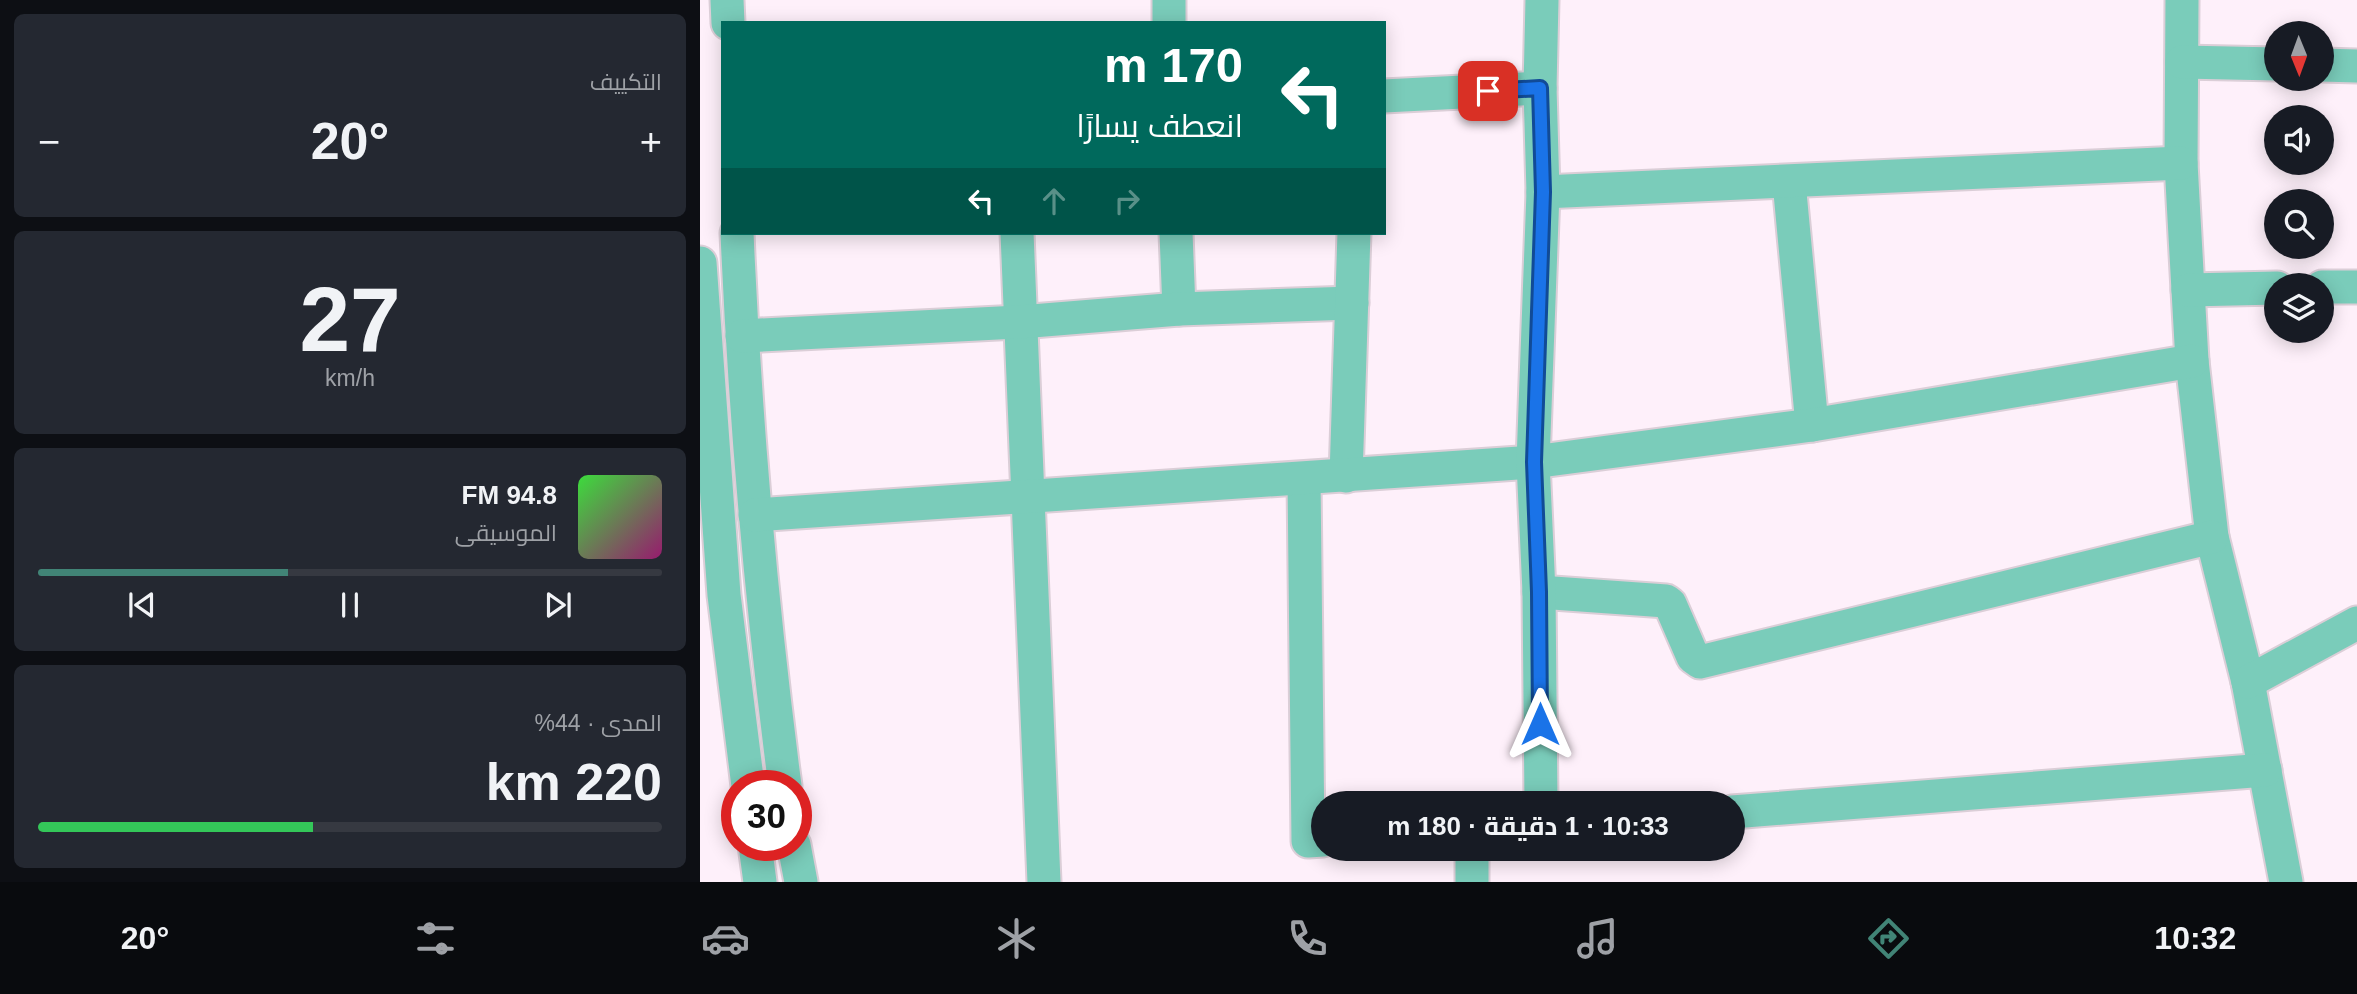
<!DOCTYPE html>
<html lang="ar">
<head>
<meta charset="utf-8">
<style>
  body { margin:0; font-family:Arial,Cairo,sans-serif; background:#242831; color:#f1f3f6; direction:rtl; height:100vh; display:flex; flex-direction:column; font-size:26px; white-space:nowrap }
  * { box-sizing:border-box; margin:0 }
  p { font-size:23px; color:#9ea1a6 }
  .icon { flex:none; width:38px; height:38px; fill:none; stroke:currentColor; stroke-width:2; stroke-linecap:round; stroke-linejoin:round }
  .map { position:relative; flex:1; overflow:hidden; direction:ltr }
  .drawer { display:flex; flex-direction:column; gap:14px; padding:14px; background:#0d0f14; width:700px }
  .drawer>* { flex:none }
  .guide { position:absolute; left:21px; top:21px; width:665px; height:214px; border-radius:0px; box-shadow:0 4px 18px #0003; direction:rtl; background:#00695c; color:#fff; overflow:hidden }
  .needle { width:46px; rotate:179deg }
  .tools { position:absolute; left:1564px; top:21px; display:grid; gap:14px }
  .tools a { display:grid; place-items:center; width:70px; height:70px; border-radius:50%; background:#171b24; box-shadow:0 4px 18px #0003; font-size:35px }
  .speed { position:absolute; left:21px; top:770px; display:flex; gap:14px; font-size:35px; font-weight:700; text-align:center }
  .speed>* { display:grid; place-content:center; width:91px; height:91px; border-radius:50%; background:#171b24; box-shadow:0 4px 18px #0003; line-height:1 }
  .speed .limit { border:10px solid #d22; background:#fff; color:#111 }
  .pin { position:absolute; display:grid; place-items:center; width:60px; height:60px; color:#fff; margin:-30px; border-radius:14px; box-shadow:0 4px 10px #0006 }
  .me { position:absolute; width:77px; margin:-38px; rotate:0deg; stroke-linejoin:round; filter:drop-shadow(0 0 5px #0008) }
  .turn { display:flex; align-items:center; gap:24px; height:147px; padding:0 28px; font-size:32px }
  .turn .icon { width:91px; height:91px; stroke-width:2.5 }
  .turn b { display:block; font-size:49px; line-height:60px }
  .lanes { display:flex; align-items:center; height:66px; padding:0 28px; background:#0003; justify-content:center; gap:35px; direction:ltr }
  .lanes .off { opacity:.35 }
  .big { font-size:52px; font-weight:700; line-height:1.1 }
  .drawer .widget { flex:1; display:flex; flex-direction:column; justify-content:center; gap:10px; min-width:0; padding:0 24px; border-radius:10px; background:#242831 }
  .drawer .dial { align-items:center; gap:0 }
  .dial b { font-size:91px; line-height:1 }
  .song { display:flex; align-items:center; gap:21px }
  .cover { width:84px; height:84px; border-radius:10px; background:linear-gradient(135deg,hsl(120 70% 55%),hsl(320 70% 35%)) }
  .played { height:7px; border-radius:4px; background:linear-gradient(90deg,#418476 40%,#363941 40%) }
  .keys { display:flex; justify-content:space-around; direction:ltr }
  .heat { display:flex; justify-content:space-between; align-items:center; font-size:38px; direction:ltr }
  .charge { height:10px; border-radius:5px; background:linear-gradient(90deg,#34c759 44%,#363941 0) }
  .trip { position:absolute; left:611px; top:791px; width:434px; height:70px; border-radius:35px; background:#171b24; box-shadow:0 4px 18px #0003; font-weight:700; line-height:70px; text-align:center; direction:rtl }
  .menu { display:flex; height:112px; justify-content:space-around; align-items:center; background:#090b0e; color:#9ea1a6 }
  .menu .icon { width:49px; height:49px }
  .menu .current { color:#418476 }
  .menu b { font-size:32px; color:#f1f3f6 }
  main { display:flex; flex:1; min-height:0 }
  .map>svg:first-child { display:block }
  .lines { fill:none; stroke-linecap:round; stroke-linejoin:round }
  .minor-casing { stroke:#dbced7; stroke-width:37 }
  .minor { stroke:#7accba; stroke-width:33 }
  .route-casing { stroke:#114b97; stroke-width:18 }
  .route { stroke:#1a73e8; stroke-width:12 }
</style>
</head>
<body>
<main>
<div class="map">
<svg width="1657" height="882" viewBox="0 0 1657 882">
  <rect width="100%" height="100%" fill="#fef0fa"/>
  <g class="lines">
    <defs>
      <g id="minor">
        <path d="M27 0 28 23"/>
        <path d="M469 0V23"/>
        <path d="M1482 0 1481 163 1488 290 1492 361 1512 537 1548 682 1586 882"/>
        <path d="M1482 62 1577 64"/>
        <path d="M1622 65 1657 66"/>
        <path d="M684 96 840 88"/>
        <path d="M1089 182 1112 425"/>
        <path d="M843 192 1481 163"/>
        <path d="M37 233C45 418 61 602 85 786"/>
        <path d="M317 233 344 882"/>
        <path d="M476 233 479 309"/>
        <path d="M0 263 24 595 48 786"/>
        <path d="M1622 287H1657"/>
        <path d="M1488 290 1577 288"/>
        <path d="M42 336 320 322 479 309 652 303"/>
        <path d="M646 476 654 233"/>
        <path d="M604 479 608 841 623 840"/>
        <path d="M55 515 833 462 1112 425 1492 361"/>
        <path d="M839 592 966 601 970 604 993 657 1000 662 1512 537"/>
        <path d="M1548 682 1657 623"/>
        <path d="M841 803 839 592 833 462 843 192 840 88 842 0"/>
        <path d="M1032 812 1565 770"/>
        <path d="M55 845 60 882"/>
        <path d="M94 845 101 882"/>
        <path d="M772 849V882"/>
      </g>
    </defs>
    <use href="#minor" class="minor-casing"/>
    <use href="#minor" class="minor"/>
  </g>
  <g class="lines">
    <defs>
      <path id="route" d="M788 91 840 88 843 192 834 462 839 592 840 724"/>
    </defs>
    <use href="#route" class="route-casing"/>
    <use href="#route" class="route"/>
  </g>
</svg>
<div class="tools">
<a><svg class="needle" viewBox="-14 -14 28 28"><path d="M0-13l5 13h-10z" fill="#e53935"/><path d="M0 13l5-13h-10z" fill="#9ea1a6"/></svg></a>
<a><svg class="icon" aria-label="sound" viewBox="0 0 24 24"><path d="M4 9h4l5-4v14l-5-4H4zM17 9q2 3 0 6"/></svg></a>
<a><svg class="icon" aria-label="search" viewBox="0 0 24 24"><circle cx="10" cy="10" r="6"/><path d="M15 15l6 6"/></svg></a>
<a><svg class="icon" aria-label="layers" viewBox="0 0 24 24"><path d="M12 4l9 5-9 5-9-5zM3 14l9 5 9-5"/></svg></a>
</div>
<div class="speed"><div class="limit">30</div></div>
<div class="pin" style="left:788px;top:91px;background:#d93025"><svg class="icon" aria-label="arrive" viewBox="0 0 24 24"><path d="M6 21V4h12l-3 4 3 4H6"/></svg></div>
<svg class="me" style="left:840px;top:724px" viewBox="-20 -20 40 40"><path d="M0-17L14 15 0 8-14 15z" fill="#1a73e8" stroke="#fff" stroke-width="4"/></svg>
<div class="trip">10:33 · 1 دقيقة · 180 m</div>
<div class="guide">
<div class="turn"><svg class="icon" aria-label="left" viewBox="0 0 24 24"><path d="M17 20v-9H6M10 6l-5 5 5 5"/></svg><div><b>170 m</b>انعطف يسارًا</div></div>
<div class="lanes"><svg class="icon" aria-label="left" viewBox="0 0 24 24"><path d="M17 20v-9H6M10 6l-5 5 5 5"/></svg><svg class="icon off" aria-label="ahead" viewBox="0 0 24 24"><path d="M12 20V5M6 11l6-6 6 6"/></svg><svg class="icon off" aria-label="right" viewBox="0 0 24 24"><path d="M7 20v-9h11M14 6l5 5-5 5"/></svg></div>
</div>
</div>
<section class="drawer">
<div class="widget"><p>التكييف</p>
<div class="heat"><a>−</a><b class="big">20°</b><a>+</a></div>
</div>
<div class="widget dial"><b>27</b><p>km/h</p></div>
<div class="widget">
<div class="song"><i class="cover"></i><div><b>94.8 FM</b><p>الموسيقى</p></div></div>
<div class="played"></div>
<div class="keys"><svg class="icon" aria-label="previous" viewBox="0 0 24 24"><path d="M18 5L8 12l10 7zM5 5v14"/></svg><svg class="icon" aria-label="pause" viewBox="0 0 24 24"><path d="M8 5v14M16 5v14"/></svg><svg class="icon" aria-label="next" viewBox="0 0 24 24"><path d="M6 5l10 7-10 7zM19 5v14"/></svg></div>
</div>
<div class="widget"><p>المدى · 44%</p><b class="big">220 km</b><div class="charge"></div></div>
</section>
</main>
<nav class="menu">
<b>10:32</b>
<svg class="icon current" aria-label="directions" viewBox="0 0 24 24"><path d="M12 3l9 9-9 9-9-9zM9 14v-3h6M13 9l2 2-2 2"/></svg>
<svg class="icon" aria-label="music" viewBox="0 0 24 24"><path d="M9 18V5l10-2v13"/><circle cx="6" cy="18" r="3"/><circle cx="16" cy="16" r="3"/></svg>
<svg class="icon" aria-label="phone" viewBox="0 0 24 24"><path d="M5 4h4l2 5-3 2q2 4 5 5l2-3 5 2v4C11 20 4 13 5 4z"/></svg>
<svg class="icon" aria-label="climate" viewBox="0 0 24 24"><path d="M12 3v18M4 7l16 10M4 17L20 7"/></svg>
<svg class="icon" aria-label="car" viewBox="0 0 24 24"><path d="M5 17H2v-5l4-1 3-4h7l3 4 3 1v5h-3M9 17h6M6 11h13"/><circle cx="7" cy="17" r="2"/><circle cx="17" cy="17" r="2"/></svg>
<svg class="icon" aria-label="filters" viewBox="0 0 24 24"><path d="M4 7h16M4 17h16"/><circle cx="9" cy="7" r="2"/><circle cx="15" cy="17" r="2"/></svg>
<b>20°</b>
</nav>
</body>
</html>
